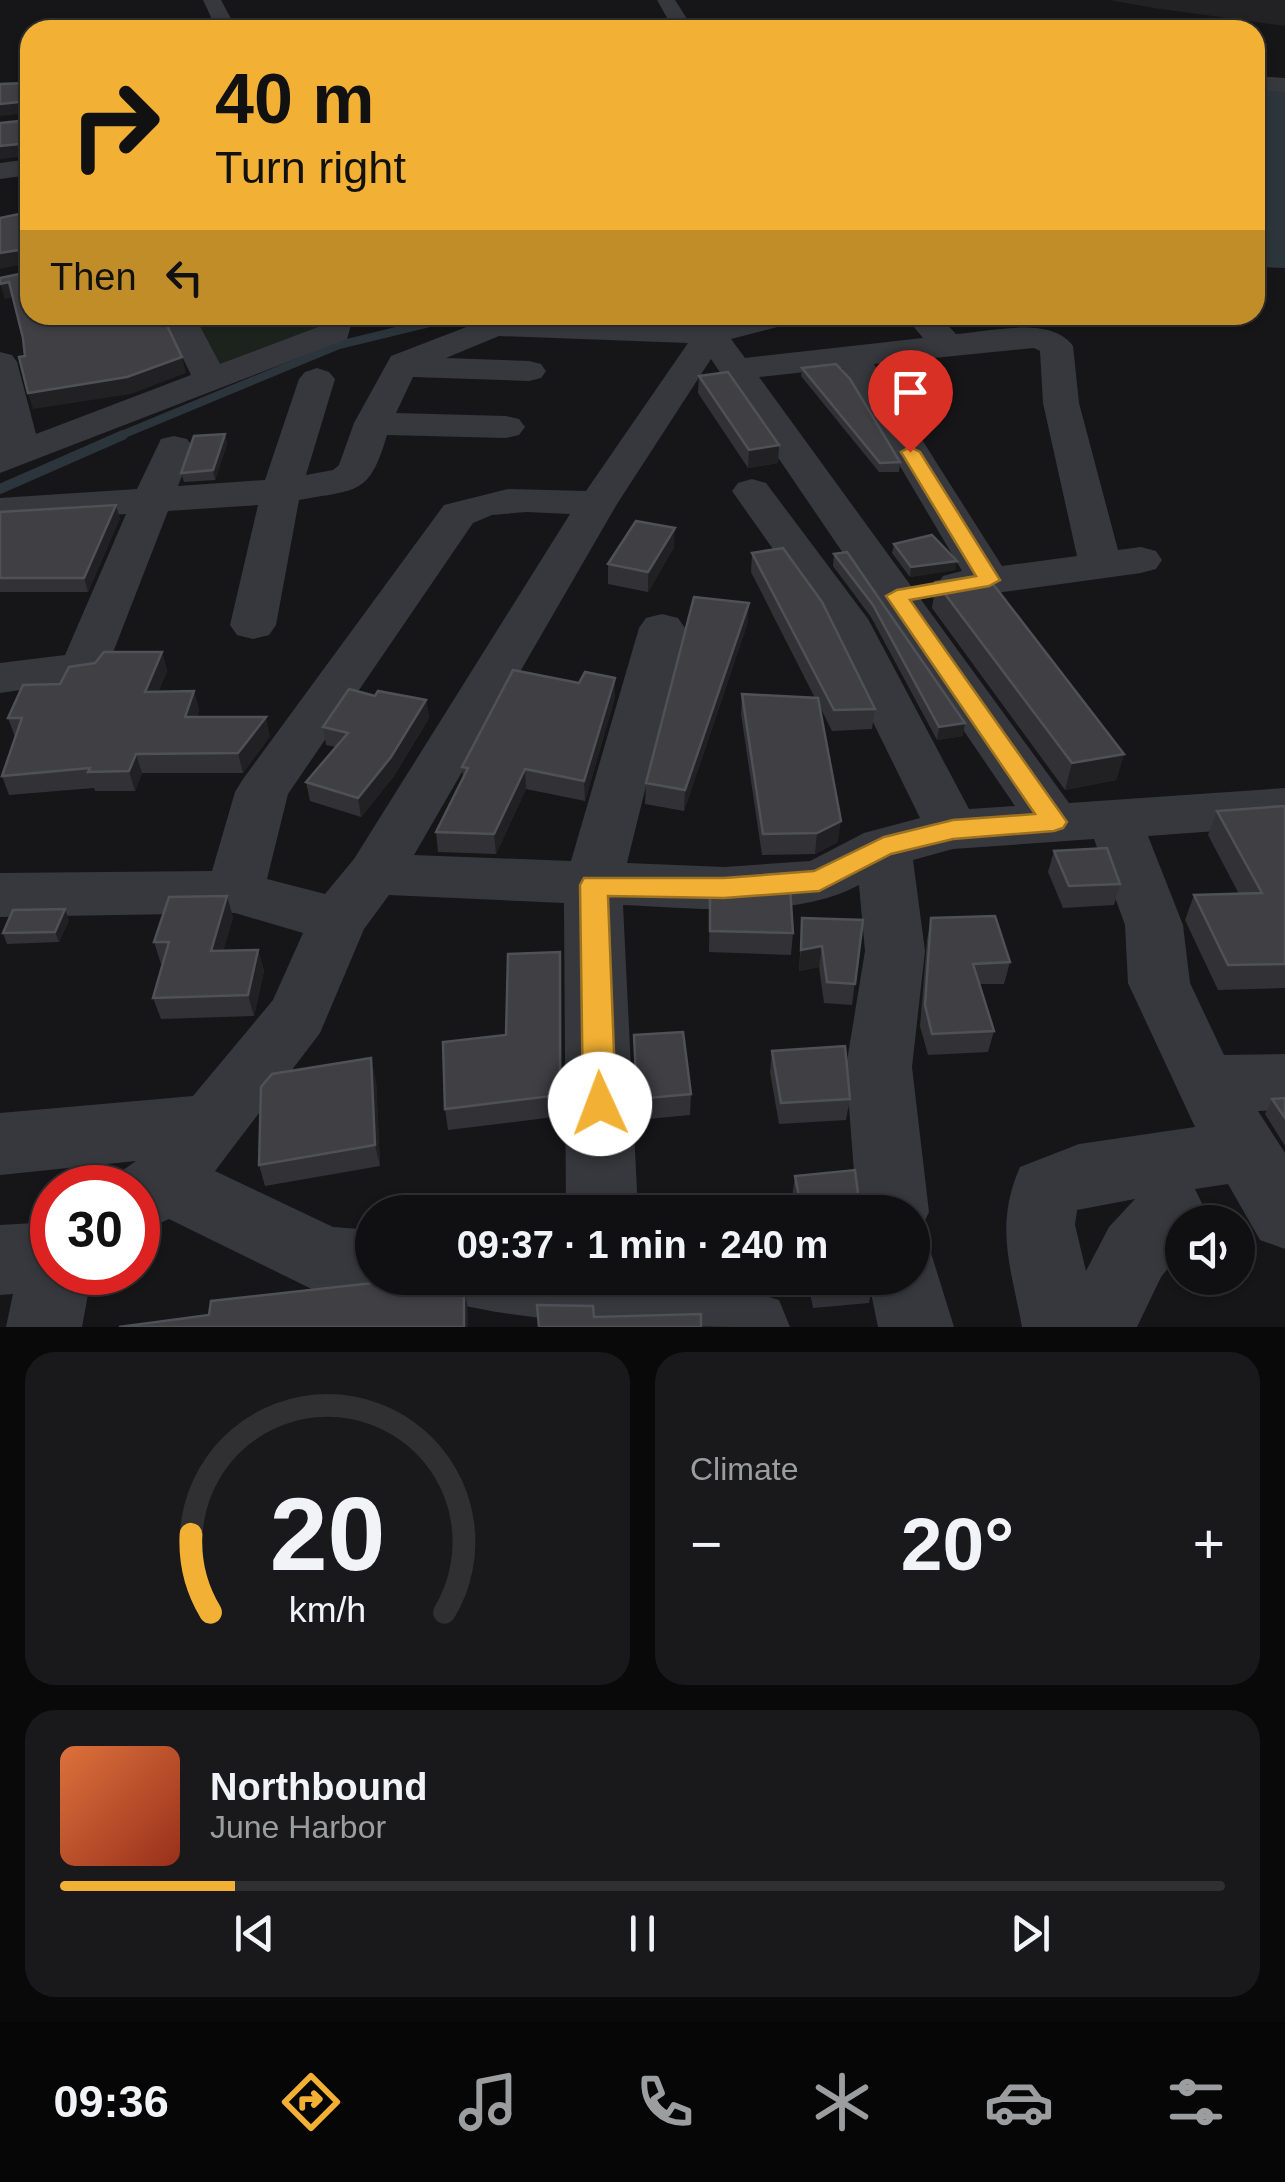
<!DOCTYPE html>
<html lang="en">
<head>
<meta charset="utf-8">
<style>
  body { margin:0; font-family:Helvetica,sans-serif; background:#19191b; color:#f1f3f6; height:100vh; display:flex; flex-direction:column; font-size:38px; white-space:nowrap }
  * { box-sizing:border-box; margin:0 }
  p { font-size:32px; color:#9c9d9f }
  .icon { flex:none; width:55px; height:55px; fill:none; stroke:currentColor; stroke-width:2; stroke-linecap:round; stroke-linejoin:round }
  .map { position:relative; height:1327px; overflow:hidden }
  .drawer { display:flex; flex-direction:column; gap:25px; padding:25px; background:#09090a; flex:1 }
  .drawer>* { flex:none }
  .top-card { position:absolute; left:20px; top:20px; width:1245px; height:305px; border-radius:30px; box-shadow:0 2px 8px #0004,0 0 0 2px #303032; background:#f2b134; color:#111; overflow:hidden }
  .tools { position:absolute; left:1165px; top:1205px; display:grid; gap:20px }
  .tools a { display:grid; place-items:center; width:90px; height:90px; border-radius:50%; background:#101012; box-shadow:0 2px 8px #0004,0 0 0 2px #303032; font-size:50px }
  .speed { position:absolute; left:30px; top:1165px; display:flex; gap:20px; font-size:50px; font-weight:700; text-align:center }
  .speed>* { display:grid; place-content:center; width:130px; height:130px; border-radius:50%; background:#101012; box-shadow:0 2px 8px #0004,0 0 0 2px #303032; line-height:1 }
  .speed .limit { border:15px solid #d22; background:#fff; color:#111 }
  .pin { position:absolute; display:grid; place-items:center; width:85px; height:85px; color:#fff; margin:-102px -42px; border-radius:50% 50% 50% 0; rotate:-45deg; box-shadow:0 0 10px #0007 }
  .pin .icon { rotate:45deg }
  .me { position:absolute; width:110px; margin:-55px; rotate:358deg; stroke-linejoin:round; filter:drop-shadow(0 0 8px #0008) }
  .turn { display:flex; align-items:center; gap:35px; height:210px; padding:0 30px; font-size:45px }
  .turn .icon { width:130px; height:130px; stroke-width:2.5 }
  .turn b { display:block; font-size:70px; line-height:85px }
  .then { display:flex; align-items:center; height:95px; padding:0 30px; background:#0003; gap:20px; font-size:38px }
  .big { font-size:75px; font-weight:700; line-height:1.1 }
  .drawer .widget { flex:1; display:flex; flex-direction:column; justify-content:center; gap:15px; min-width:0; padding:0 35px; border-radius:30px; background:#19191b }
  .drawer .dial { align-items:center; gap:0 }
  .dial svg { height:260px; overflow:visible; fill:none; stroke:#303032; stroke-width:7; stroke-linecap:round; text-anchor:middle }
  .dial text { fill:#f1f3f6; stroke:none }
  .song { display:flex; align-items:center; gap:30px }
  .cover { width:120px; height:120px; border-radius:15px; background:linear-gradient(135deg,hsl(20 70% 55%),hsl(10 70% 35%)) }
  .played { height:10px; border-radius:5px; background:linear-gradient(90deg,#f2b134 15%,#303032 15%) }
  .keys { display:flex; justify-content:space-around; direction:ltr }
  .heat { display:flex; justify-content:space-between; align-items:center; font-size:55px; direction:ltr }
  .drawer .tiles { flex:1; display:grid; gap:25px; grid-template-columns:1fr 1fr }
  .widget:last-child { grid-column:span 2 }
  .trip { position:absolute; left:355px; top:1195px; width:575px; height:100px; border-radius:50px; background:#101012; box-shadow:0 2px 8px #0004,0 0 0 2px #303032; font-weight:700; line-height:100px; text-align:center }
  .tab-bar { display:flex; height:160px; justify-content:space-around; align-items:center; background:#060607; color:#9c9d9f }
  .tab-bar .icon { width:70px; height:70px }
  .tab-bar .current { color:#f2b134 }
  .tab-bar b { font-size:45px; color:#f1f3f6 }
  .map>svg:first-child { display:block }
  .built { fill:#222225 }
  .green { fill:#1c231d }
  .water { fill:#2c353c }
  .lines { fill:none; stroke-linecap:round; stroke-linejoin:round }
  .stream-far1 { stroke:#2c353c; stroke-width:8 }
  .stream { stroke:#2c353c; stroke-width:10 }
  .minor { fill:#37383d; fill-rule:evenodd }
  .wall { fill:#323236 }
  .shaded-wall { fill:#212124 }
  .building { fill:#3f3f44; stroke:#4f5156; stroke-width:2.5 }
  .route { fill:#f2b134; stroke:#9d7322; stroke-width:2.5 }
</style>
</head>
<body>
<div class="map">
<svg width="1285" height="1327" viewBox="0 0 1285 1327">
  <rect width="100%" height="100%" fill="#161618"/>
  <path class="built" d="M1109 0H1285V26L1154 8Z"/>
  <path class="green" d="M183 315H326L330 330 213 373Z"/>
  <path class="water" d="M1255 88 1285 89V268L1255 267Z"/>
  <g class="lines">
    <path class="stream-far1" d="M117 437 339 345 462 315"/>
    <path class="stream" d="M0 489 123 435"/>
    <g class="minor">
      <path d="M203 0H221L237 30H217Z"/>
      <path d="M657 0H675L694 30H674Z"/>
      <path d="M385 24 397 26 400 30H375Z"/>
      <path d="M1255 76 1285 78V92L1255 90Z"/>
      <path d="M30 159V175L0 179V163Z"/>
      <path d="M162 315H194L220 364 318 327V315H397L392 322 351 325 347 339 0 473V352L12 355 17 362 36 434 191 375Z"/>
      <path d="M708 315H802L797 322 731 339 745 358 923 338 904 315H938L956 334C988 332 1051 315 1073 346L1079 403 1118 550 1141 547 1156 551 1162 560 1156 569 1141 573 959 598 943 594 937 585 943 576 962 571 842 368 759 377 1069 803 1285 788V826L1148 836 1183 925 1190 983 1224 1055 1285 1054V1110L1258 1111 1285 1153V1249L1260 1240 1228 1184 1195 1189 1206 1212 1201 1222H1182V1251L1161 1277 1137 1327H1022C1011 1267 994 1226 1020 1167L1079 1144 1195 1127 1128 983 1125 925 1094 839 953 849 913 860 925 951 912 1067 929 1212 918 1235 912 1238V1212H857L846 1067 865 951 859 885C794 920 696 908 623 905L638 1212H566L564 903 389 895 364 929 320 1033 215 1171 333 1227 372 1230V1278H404L398 1290 372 1300 328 1297 169 1219 138 1233V1188H108L113 1177 136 1161 0 1175V1113L193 1096 273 1000 303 933 235 913 0 917V873L212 871 235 792 243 779 444 505 508 489 586 491 688 343 499 336 446 358 529 361 541 364 546 371 541 378 529 381 413 377 396 413 506 416 519 419 525 427 519 435 506 438 387 435C369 496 358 489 299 500L276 625 269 635 253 639 237 635 230 625 258 505 168 511 107 668 100 678 0 693V663L65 655 126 514 0 522V498L137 489 161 439 174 436 187 439 193 447 178 486 265 480 299 379 305 372 317 368 329 372 335 379 306 475 333 470 339 465 354 423 391 356 495 316 702 324ZM1034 348 1040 351 1043 403 1077 556 1002 566 874 364ZM711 359 1015 806 969 809 868 619 766 483 752 479 738 483 732 491 823 620 920 818 864 833 810 861 724 867 627 863 685 628 678 618 662 614 646 618 639 628 571 861 414 855 617 504ZM526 512 570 514 354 859 325 894 267 879 288 794 473 523 492 515ZM1135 1199 1109 1227 1086 1271 1075 1225 1077 1210Z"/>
      <path d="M52 1222V1272H92L82 1327H6L13 1294 0 1295V1225Z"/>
      <path d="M912 1245 931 1253 954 1327H878L868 1278H912Z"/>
      <path d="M442 1278H706L779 1300 790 1327C686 1327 549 1327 453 1303Z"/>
    </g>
  </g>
  <g class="wall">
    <path d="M802 368 900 462 899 472H879L801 376Z"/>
    <path d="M699 376 779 445 778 463 748 468 698 393Z"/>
    <path d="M225 434 227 444 215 480 184 482 181 473Z"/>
    <path d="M0 512 120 518 88 592H0Z"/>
    <path d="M894 544 957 561 955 570 910 577 892 553Z"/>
    <path d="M674 547 648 592 608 584V564Z"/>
    <path d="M847 552 963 736 937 740 871 617 833 566 834 554Z"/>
    <path d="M752 553 875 709 872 729 832 731 820 707 838 842 815 854 762 855 741 714 742 694 815 698 751 572Z"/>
    <path d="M936 582 1124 754 1116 780 1065 790 932 608Z"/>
    <path d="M748 622 684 811 645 804 646 783Z"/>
    <path d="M162 652 167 671 158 692 194 691 199 710 197 717 270 736 243 773H142L135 791H95L94 788 9 795 2 776 15 737 8 718Z"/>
    <path d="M375 696 426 700 429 718 394 776 361 817 310 801 306 782 336 747 326 745 323 727Z"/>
    <path d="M615 697 585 801 526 789 496 854 438 852 436 832 463 778 462 767Z"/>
    <path d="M1285 806V988L1218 990 1185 920 1194 895 1239 894 1208 835 1217 811Z"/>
    <path d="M1054 851 1120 884 1114 905 1063 908 1048 872Z"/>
    <path d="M710 892 793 933 791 955 709 952Z"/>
    <path d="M233 917 223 951 258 950 264 971 254 1016 161 1019 153 998 163 964H161L154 942Z"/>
    <path d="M802 918 863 920 852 1005 824 1003 819 967 799 971Z"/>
    <path d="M931 918 1010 962 1004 984H979L994 1031 988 1052 928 1055 920 1026 927 940Z"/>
    <path d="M69 920 59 942 7 944 3 933Z"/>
    <path d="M561 974 562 1116 448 1130 445 1109Z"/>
    <path d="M634 1035 691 1094 690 1115 637 1120Z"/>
    <path d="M772 1051 850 1099 846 1120 779 1124 770 1072Z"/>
    <path d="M376 1080 380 1166 265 1186 259 1165Z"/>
    <path d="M1285 1098V1146L1265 1114 1272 1099Z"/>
    <path d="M795 1176 858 1194 892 1212H795L792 1197Z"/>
    <path d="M807 1278H873V1283L869 1303 813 1308Z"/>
  </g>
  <g class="shaded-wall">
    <path d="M29 101 30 113 0 116V104Z"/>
    <path d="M29 143 30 156 0 159V146Z"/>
    <path d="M25 249 29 263 0 269V253Z"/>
    <path d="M9 282 14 297 5 299 0 284Z"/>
    <path d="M182 357 186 373 131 394 33 409 28 393Z"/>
    <path d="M225 434 227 444 215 480 213 470Z"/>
    <path d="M779 445 778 463 748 468 749 450Z"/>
    <path d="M116 505 120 518 88 592 84 578Z"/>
    <path d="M675 528 674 547 648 592V572Z"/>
    <path d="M957 561 955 570 910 577 911 567Z"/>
    <path d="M749 603 748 622 684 811 685 790Z"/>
    <path d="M162 652 167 671 150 712 145 692Z"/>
    <path d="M615 678V697L585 801 584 781Z"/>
    <path d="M194 691 199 710 191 736 185 717Z"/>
    <path d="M426 700 429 718 394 776 361 817 358 798Z"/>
    <path d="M266 717 270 736 243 773 238 753Z"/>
    <path d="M965 723 963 736 937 740 939 727Z"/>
    <path d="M136 754 142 773 135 791 129 771Z"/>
    <path d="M1124 754 1116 780 1065 790 1072 763Z"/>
    <path d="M525 769 526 789 496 854 494 834Z"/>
    <path d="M841 821 838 842 815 854 817 833Z"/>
    <path d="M227 896 233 917 217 973 211 951Z"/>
    <path d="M65 909 69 920 59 942 55 932Z"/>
    <path d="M822 946 819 967 799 971 801 950Z"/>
    <path d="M258 950 264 971 254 1016 248 995Z"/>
    <path d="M560 952 561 974 562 1116 560 1095Z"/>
    <path d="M371 1058 376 1080 380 1166 375 1145Z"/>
    <path d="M464 1285 468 1310V1327H464Z"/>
  </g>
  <g class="building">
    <path d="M30 78V159L29 143 0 146V123L29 120V101L0 104V84L27 83Z"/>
    <path d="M30 162V190L21 166Z"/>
    <path d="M30 204V315H162L182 357 127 377 28 393 19 357 25 356 23 338 9 282 0 284V278L29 272 30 252 25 249 0 253V218L29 212Z"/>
    <path d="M836 364 850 379 900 462 880 463 802 368Z"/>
    <path d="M728 372 779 445 749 450 699 376Z"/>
    <path d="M225 434 213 470 181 473 194 436Z"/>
    <path d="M116 505 84 578H0V512Z"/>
    <path d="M636 521 675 528 648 572 608 564Z"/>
    <path d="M932 535 957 561 911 567 894 544Z"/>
    <path d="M783 548 822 602 875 709 834 710 752 553Z"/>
    <path d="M847 552 965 723 939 727 873 605 834 554Z"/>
    <path d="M986 575 1124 754 1072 763 936 582Z"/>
    <path d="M694 597 749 603 685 790 646 783Z"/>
    <path d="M104 652H162L145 692 194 691 185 717H266L238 753 136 754 129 771 88 772 90 768 2 776 22 718H8L23 685 60 684 69 667 95 663Z"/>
    <path d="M513 670 579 683 585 672 615 678 584 781 525 769 494 834 436 832 468 768 462 767Z"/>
    <path d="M349 689 375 696 378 691 426 700 391 757 358 798 306 782 348 733 323 727Z"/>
    <path d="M742 694 818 698 841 821 817 833 763 834Z"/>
    <path d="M1285 806V964L1228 965 1194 895 1262 893 1217 811Z"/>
    <path d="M1107 848 1120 884 1069 886 1054 851Z"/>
    <path d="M790 888 793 933 710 931V892Z"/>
    <path d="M227 896 211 951 258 950 248 995 153 998 169 942H154L169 897Z"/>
    <path d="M65 909 55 932 3 933 13 910Z"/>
    <path d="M995 916 1010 962 973 964 994 1031 932 1034 925 1005 931 918Z"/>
    <path d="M802 918 863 920 855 984 827 982 822 946 801 950Z"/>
    <path d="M560 952V1095L445 1109 443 1042 506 1035 508 954Z"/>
    <path d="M683 1032 691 1094 637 1099 634 1035Z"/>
    <path d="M845 1046 850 1099 781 1103 772 1051Z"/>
    <path d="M371 1058 375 1145 259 1165 261 1087 272 1074Z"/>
    <path d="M1285 1098V1118L1272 1099Z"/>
    <path d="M855 1170 858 1194 888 1195 892 1212H802L795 1176Z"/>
    <path d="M418 1278H445L448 1281 464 1285V1327H119L209 1315 211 1301Z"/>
    <path d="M814 1278H873V1283L816 1288Z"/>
    <path d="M537 1305 593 1306 594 1317 701 1314V1327H539Z"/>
  </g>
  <path class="route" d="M910 447 920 452 1000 580 989 586 910 600 1067 822 1063 828 1054 831 953 839 891 854 819 891 724 898 608 896 616 1104 611 1113 600 1117 588 1113 583 1104 580 885 584 878H724L814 871 884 837 953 820 1035 814 886 596 897 590 976 576 901 452Z"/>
</svg>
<div class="tools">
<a><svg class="icon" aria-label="sound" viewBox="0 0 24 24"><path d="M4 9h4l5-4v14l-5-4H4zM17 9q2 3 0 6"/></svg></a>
</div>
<div class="speed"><div class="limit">30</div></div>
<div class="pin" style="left:910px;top:452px;background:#d93025"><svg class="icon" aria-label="arrive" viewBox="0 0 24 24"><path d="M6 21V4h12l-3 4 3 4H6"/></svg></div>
<svg class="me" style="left:600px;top:1104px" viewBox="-20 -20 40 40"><circle r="19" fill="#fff"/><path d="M0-13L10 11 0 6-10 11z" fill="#f2b134"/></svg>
<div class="trip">09:37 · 1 min · 240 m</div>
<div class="top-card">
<div class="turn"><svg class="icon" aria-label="right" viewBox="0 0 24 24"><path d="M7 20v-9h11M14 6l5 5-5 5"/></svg><div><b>40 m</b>Turn right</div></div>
<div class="then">Then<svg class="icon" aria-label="left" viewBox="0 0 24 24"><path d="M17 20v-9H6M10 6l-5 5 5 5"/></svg></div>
</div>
</div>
<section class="drawer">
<div class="tiles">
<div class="widget dial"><svg viewBox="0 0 100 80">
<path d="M14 69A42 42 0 1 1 86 69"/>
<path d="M14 69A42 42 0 0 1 8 45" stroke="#f2b134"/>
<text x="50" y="56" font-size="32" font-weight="700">20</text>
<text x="50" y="72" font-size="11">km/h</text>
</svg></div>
<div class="widget"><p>Climate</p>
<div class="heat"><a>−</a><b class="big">20°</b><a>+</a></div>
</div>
<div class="widget">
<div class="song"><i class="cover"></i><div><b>Northbound</b><p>June Harbor</p></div></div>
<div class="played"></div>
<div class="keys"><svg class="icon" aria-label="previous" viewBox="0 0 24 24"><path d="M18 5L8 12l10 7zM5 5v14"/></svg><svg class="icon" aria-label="pause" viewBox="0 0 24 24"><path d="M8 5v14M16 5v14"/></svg><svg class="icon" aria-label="next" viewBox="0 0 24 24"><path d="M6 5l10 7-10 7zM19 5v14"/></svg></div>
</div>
</div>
</section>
<nav class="tab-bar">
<b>09:36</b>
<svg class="icon current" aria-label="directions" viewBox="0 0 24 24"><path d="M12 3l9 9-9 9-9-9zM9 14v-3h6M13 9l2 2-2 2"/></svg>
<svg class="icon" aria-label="music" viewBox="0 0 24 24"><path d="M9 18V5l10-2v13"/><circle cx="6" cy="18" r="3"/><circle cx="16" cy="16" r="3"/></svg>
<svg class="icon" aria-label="phone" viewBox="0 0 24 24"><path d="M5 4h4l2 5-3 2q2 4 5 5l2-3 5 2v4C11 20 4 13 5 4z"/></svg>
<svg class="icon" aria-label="climate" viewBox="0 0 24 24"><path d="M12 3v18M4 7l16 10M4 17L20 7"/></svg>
<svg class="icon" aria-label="car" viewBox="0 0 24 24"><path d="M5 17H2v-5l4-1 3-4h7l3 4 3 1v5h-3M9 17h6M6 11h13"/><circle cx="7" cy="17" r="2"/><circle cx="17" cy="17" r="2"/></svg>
<svg class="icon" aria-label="filters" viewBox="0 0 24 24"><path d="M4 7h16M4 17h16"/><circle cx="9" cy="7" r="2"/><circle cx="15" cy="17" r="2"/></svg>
</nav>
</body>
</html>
